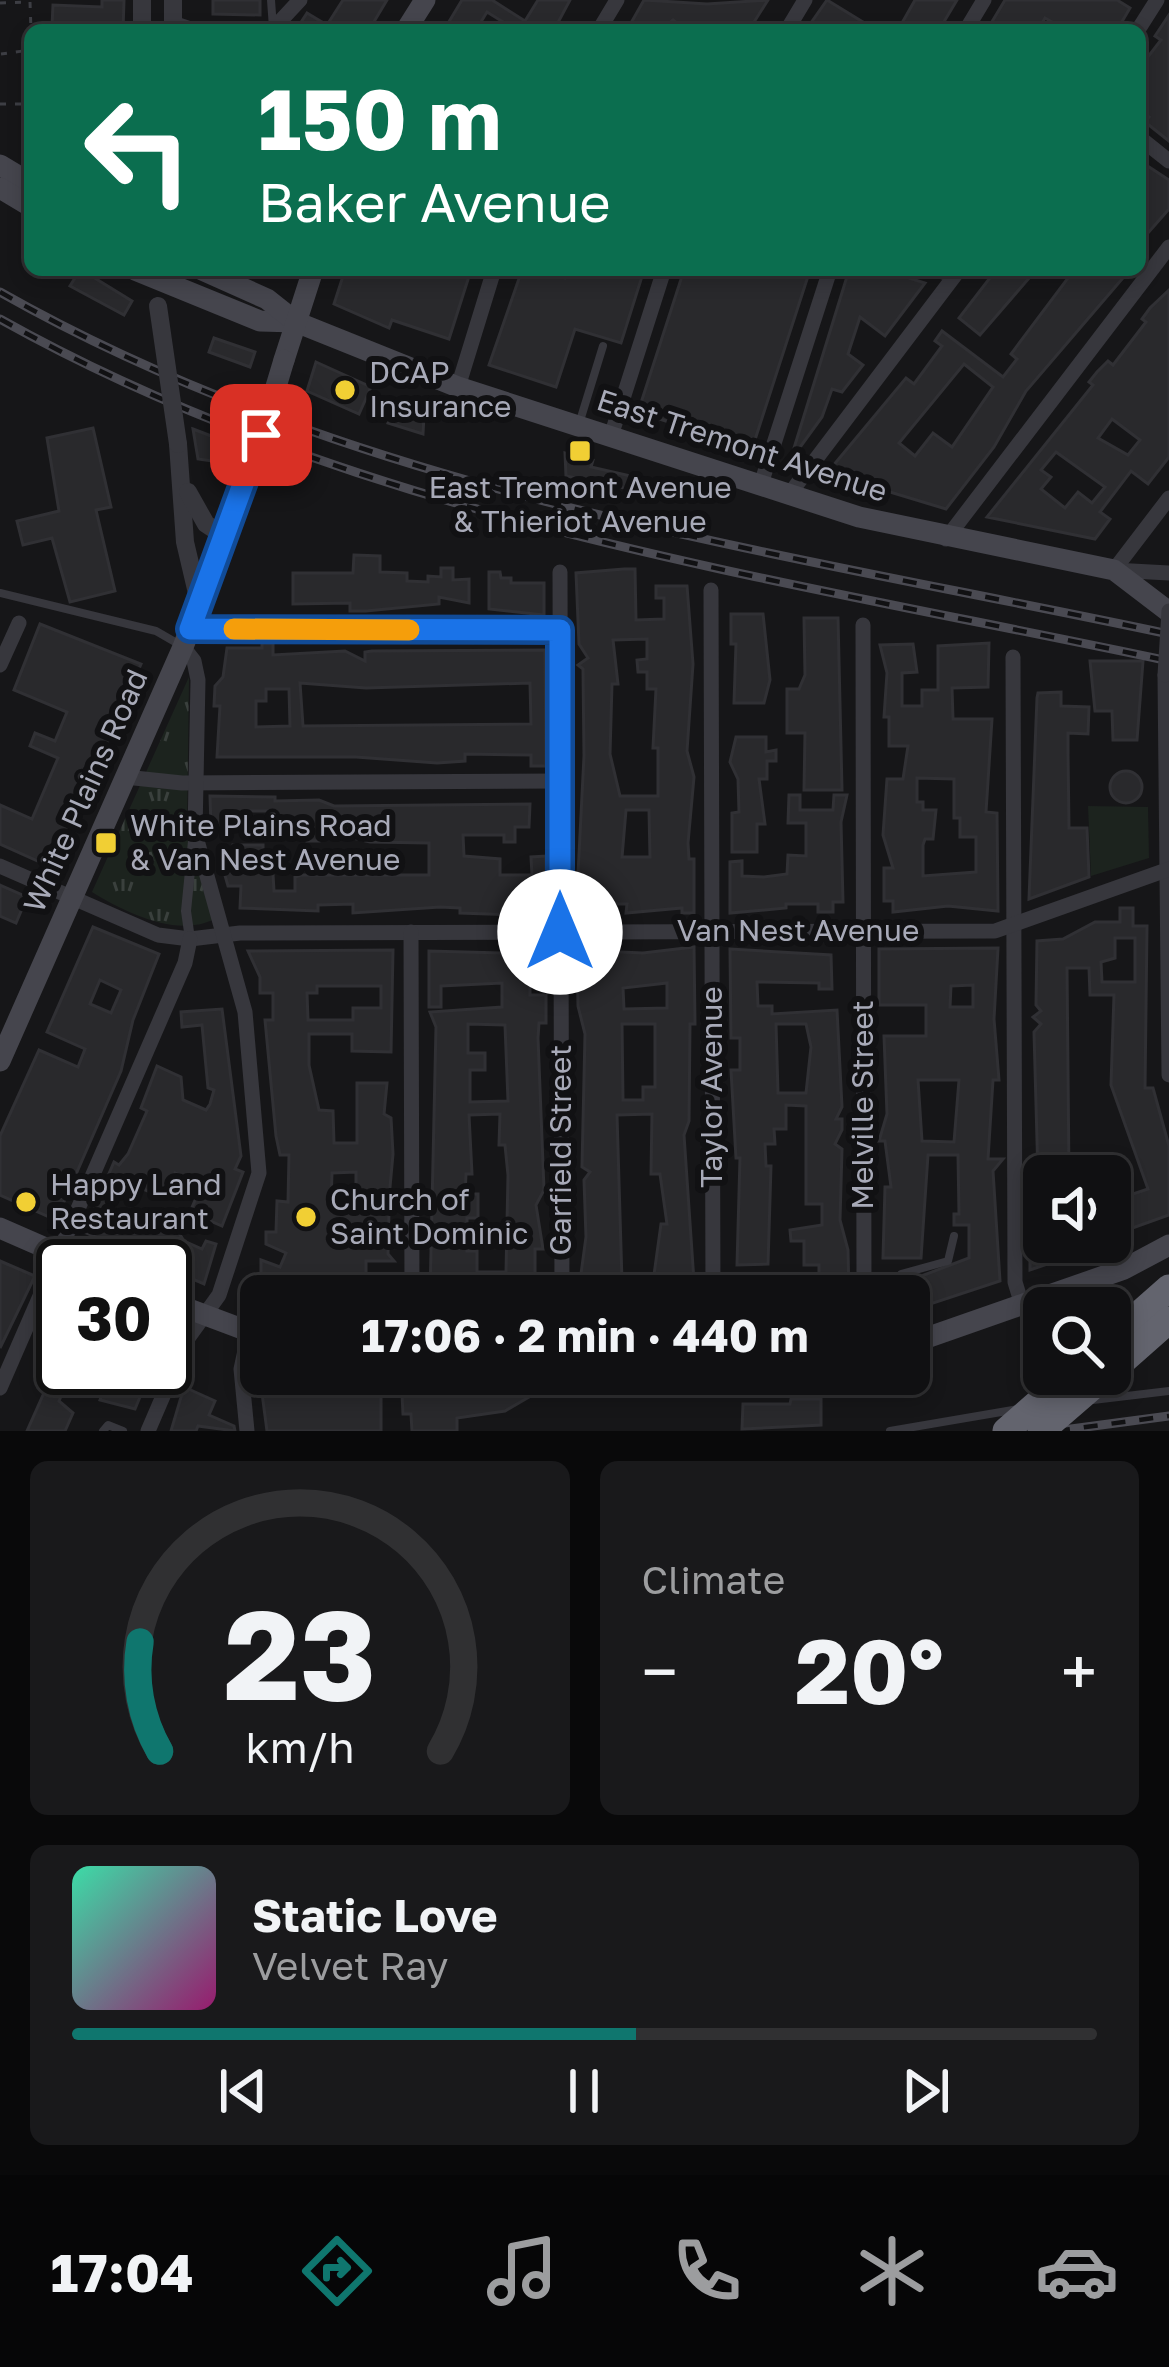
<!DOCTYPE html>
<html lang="en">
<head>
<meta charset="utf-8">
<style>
  body { margin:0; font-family:"Golos Text",sans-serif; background:#19191b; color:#f1f3f6; height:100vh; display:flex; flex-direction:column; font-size:45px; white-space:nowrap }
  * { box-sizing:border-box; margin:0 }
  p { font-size:39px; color:#9c9d9f }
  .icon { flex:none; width:66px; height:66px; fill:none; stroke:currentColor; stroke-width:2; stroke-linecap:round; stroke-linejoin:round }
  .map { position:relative; height:1431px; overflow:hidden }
  .side { display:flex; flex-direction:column; gap:30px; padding:30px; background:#09090a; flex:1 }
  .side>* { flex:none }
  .hud { position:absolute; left:24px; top:24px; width:1122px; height:252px; border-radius:18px; box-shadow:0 6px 18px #0003,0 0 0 3px #303032; background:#0b6e4f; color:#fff; overflow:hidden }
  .fabs { position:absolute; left:1023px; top:1155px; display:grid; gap:24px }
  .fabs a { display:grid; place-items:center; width:108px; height:108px; border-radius:18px; background:#101012; box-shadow:0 6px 18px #0003,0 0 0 3px #303032; font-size:60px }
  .speed { position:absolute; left:36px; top:1239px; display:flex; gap:24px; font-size:60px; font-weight:700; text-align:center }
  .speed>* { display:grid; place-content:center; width:156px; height:156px; border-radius:50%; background:#101012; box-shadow:0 6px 18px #0003,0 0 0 3px #303032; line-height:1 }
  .speed .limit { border:6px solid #111; border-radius:18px; background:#fff; color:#111 }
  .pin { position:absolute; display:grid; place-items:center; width:102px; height:102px; color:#fff; margin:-51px; border-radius:24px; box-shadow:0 6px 18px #0006 }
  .me { position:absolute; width:132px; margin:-66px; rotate:0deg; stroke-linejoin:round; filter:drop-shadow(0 0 9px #0008) }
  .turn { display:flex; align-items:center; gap:42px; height:252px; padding:0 36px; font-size:54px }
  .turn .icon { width:156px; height:156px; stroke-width:2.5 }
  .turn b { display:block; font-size:84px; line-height:102px }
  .big { font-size:90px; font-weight:700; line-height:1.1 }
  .side .card { flex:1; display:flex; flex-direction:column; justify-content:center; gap:18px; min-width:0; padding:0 42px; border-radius:18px; background:#19191b }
  .side .dial { align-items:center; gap:0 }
  .dial svg { height:312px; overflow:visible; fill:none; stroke:#303032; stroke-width:7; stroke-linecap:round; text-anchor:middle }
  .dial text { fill:#f1f3f6; stroke:none }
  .song { display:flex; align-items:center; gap:36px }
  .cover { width:144px; height:144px; border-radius:18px; background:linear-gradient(135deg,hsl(160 70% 55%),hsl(320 70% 35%)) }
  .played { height:12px; border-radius:6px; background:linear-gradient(90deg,#0f766e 55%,#303032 55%) }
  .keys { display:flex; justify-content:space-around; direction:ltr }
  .heat { display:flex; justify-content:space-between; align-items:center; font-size:66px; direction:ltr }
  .side .tiles { flex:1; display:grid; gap:30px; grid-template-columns:1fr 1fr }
  .card:last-child { grid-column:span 2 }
  .trip { position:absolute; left:240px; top:1275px; width:690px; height:120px; border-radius:18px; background:#101012; box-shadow:0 6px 18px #0003,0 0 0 3px #303032; font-weight:700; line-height:120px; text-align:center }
  .dock { display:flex; height:192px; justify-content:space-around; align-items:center; background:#060607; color:#9c9d9f }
  .dock .icon { width:84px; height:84px }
  .dock .current { color:#0f766e }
  .dock b { font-size:54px; color:#f1f3f6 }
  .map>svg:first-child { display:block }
  .grass { fill:#1c231e }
  .park { fill:url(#park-tufts) }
  .building { fill:#29292c; stroke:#303034; stroke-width:3; fill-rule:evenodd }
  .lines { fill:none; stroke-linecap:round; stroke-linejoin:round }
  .path { stroke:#3d3e44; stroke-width:3; stroke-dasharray:6 9; stroke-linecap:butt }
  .service { stroke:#37373d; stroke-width:8 }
  .pedestrian { stroke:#37373d; stroke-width:10 }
  .minor { stroke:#37373d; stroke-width:15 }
  .tertiary { stroke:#37373d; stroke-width:18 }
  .secondary { stroke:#45454d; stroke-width:21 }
  .motorway { stroke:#63646e; stroke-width:27 }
  .rail-casing { stroke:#4a4a52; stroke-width:9 }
  .rail { stroke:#111113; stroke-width:4.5; stroke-dasharray:14; stroke-linecap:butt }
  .minor-bridge { stroke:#37373d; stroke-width:15 }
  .tertiary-bridge { stroke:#37373d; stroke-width:18 }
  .secondary-bridge { stroke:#45454d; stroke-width:21 }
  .motorway-bridge { stroke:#63646e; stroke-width:27 }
  .route-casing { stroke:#114b97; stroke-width:30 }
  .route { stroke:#1a73e8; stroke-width:21 }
  .slow { stroke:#f59e0b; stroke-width:21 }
  .poi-dot { fill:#f1cf34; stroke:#111113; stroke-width:4.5 }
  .labels { text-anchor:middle; stroke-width:12; stroke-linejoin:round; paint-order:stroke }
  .poi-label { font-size:30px; fill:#a8aab8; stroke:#111113; text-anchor:start }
  .street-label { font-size:30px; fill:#a8aab8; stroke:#111113 }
</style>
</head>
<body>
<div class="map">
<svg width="1169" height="1431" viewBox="0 0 1169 1431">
  <defs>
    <pattern id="park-tufts" width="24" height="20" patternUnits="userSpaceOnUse" patternTransform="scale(3)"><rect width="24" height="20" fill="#1c231e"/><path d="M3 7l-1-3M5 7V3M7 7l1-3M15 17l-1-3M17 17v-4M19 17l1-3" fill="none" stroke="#3a403d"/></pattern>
  </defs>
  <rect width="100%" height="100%" fill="#161618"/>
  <path class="grass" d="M1088 806 1148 807 1149 858 1091 876Z"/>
  <path class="park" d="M189 677 187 830 214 919C178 938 126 913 92 892Z"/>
  <g class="building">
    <path d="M102 0H124L123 30 52 26 53 5 102 7Z"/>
    <path d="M213 0H260V15L213 14Z"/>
    <path d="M343 0H387L369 30H296L307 13 327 25Z"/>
    <path d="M462 0H492L525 21 538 0H570L554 30H516L487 12 476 30H444Z"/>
    <path d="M644 0 707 4 768 0 749 30H686L673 20 661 30H627Z"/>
    <path d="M827 0 876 30H806Z"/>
    <path d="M915 0H957L939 30H898Z"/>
    <path d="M1005 0H1117L1130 8 1117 30H1066L1045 18 1038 30H987Z"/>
    <path d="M1169 15V141L1145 122 1149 117 1140 110V67L1161 40 1155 36Z"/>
    <path d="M1140 161 1169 180V209L1140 242Z"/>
    <path d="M80 270H97L93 277 132 301 124 315 70 286Z"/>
    <path d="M345 270H471L449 339 392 320 389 328 334 304Z"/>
    <path d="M522 270 565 278 568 270H644L621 343 575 329 556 387 489 365Z"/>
    <path d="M684 270H810L752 449 638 412Z"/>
    <path d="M849 270H884L925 283 885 336 860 317 848 354 863 365 842 392 832 389 822 417 790 461Z"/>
    <path d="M996 270H1036L980 335 959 318Z"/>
    <path d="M1074 270H1122L1118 275 1122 279 1026 391 994 447 946 509 827 473 906 378 914 384 942 346 935 341 942 331 1003 377 1017 359 1011 354ZM964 364 993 387 952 447 933 433 915 456 899 443Z"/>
    <path d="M1169 290V457L1148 484 1131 471 1100 512 1110 519 1095 539 987 517 1093 385 1089 382 1097 372 1108 361 1113 365 1146 322 1142 319 1150 308ZM1112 419 1140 440 1128 455 1098 438ZM1056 452 1105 487 1092 503 1078 492 1065 508 1041 489 1051 477 1041 470Z"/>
    <path d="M214 338 255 352 250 367 209 352Z"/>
    <path d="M316 362 371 387 359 414 307 391Z"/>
    <path d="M394 405 424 415 423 434 388 423Z"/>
    <path d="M93 428 111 507 96 510 115 591 70 602 52 538 23 545 17 521 59 511 47 438Z"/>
    <path d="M193 429 227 442 220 462 198 459Z"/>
    <path d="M565 453 593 460 591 467 644 479 658 495 566 476Z"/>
    <path d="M354 555 380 556V572L407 573V581L428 582V576L441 577V568H453V580L469 579V603L439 597V604L366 611H350V603L293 604V573H353Z"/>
    <path d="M624 569H635L636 620 664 619V598H656V586H687L693 664 687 751 694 777 688 843 689 859H694V913H682V908L626 913 627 904H604V912L576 914 584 756 583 669 578 665 588 658 579 644 576 573ZM647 639V659L637 660 638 672H647V689H656L653 748H658V796H620L610 754 612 684H618L613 640ZM626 810H649L650 857H622Z"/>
    <path d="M489 572H500L501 578H511V583H544V615L489 609Z"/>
    <path d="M731 614H763L770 680 764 703H734L736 644H731Z"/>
    <path d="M804 618H838L842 790H804L805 733H787V689H799L805 675Z"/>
    <path d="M40 624 141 664 105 747 99 744 51 867 0 844V805L32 819 58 758 30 746 35 733 55 741 67 712 14 690Z"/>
    <path d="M262 643H273V655L345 651 365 661V652L372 651 545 650 546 766H531V755L465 754V761L437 763 356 757H217L220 706H214L215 686 223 677 227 648H262ZM300 683 366 688 530 683 531 724 303 726ZM266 689H289L290 726 256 727V701H266Z"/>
    <path d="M989 643 988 687 952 688 953 719H992L986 812 997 813 998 911 948 906 893 912V901H884V868H893L883 835 887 779H903L908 746H889V717H884L887 673 880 645 913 644 917 672 902 673V706H922V690H938V646ZM917 778 954 779V818H960V837H976V872L923 876V845L925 839H933L936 810H923V802H917Z"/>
    <path d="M1090 661H1143L1137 740H1113L1112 711H1095Z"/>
    <path d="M1061 692V706L1089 707 1088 734 1068 733V754L1069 828H1087L1089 877 1029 899 1037 698 1038 693Z"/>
    <path d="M736 737H766V752L776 750V761H767V779H759L765 824H757V852H732V813L739 812 738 779 730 762Z"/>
    <circle cx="1126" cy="787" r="16"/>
    <path d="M789 795H800V810H833L834 795H847L841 822 843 902H833V912H818V904H786V908L730 913V862L742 861V876L764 877 787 874 788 855 806 856V823H788Z"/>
    <path d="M210 796 275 797V801L319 800 334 806 530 804 529 827H515V842H504V835H463L464 856 500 859V875H532L531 857 546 856V916L460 913V908L440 907 353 913V904L318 905V911L240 908 241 886H228L224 872H233V845H263V874H273L274 891H295V877L301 875H429V843L370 842 353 838V829L319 830V841H307V834H275V811H249V825H211Z"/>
    <path d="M0 885 27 897 16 923 0 916Z"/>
    <path d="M1120 908H1133V926H1147L1145 1088H1153L1169 1146V1215L1110 1236V1188L1119 1185 1124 1197 1148 1189 1111 1085 1114 995H1090L1089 968H1067L1069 1176H1038L1034 1032 1041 1024 1033 1017 1041 1011 1036 1005 1037 941 1063 939 1095 922H1120ZM1115 938H1135V982H1102L1101 962 1115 958Z"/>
    <path d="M93 927 159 954 133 1020 121 1071 56 1220 0 1195V1136L39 1050 78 1067 85 1049 47 1032ZM100 980 121 990 111 1013 90 1004Z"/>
    <path d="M514 947V956H530V995H546V1023H539L538 1038 544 1190 536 1205 543 1249H535V1296H472V1281H440V1296H430L436 1027 430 1012 502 1007V983L441 986V1007H429V951L502 953ZM468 1024 505 1025 508 1101 470 1102V1070H485V1053H468ZM500 1114 499 1145H505L508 1175 506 1272H477V1251H467V1218H478V1194H465L466 1174H472L469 1115Z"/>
    <path d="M694 947 695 1024H690L689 1121 684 1135 695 1296H578L586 1237 584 1180 590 1172 582 1167 585 1034 578 1006 577 950 643 953ZM667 983V1008L624 1009 623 988ZM622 1024H655V1087H643V1100H623ZM652 1114 651 1174H660L667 1224H661L653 1282H622L617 1115Z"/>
    <path d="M998 948 994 1019 999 1080H993L988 1159H1003L993 1171 1000 1281 909 1311 908 1281 969 1258V1225H954V1214H959L958 1155H928L921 1258H883L885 1187H891L885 1141H879L887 1114 884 1036H926V1005H879V949ZM973 985V1007H950L951 986ZM918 1080H959L954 1142 922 1141Z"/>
    <path d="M730 949 831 955 832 989H819V983L757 982 758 1006H772V1014L837 1010 842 1107 836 1119H842V1130L835 1144 842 1149 840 1220 848 1250 849 1296H819V1265H804V1241H791L790 1230 822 1225V1204H806V1106L786 1105V1129H774L775 1144H765L766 1166H771L768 1264 737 1265 740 1158H736L731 1070H740V1038H731ZM776 1024H806L811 1047 806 1093H778Z"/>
    <path d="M393 950 391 1052 352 1051V1034H309V1065L319 1110 333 1111 334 1143H357V1083H387L384 1114 391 1118 393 1154 389 1198H381L389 1211 388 1254 394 1261H366V1284H393V1296H261V1260L280 1267 286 1253 266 1244V1232H276L277 1201 288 1202 289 1155H280L276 1136 265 1020H273V993H260V977L248 951ZM317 986H381V1008H353V1020H308L307 993H317ZM356 1172V1203L331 1202 332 1173Z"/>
    <path d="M222 1009 241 1156 235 1169 243 1172 222 1226 190 1212 202 1184 175 1173 164 1198 120 1179 108 1206 137 1219 139 1212 153 1218 157 1210 184 1222 179 1233 184 1241 202 1249 206 1241 216 1244 204 1284 84 1232 114 1162 119 1165 128 1154 147 1111 141 1108 157 1066 181 1077 183 1100 206 1110 210 1104 214 1090 208 1088 202 1025 182 1027 181 1012Z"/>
    <path d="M1044 1211V1242H1085L1088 1250 1030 1270V1216Z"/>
    <path d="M0 1261 35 1276 0 1348Z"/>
    <path d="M63 1332V1368L71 1373 59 1401 73 1413 65 1431H27L51 1377 38 1372Z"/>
    <path d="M113 1368H152L135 1409 100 1400Z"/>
    <path d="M265 1374 381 1387V1431H267L260 1378Z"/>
    <path d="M502 1383H553L505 1411 457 1418V1431H412L411 1414H403L402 1394H412V1387Z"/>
    <path d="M184 1387 215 1401 209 1415 234 1426 235 1431 198 1426 196 1431H171Z"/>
    <path d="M791 1399H821V1425L742 1429 743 1404H790Z"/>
  </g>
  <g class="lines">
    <g class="path">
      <path d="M30 2 31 30"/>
      <path d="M0 3 30 2"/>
      <path d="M1 54 30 50"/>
      <path d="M0 104H30"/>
    </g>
    <g class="service">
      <path d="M271 0 273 28"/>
      <path d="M579 424 603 346"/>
      <path d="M0 593 156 631 182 646"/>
      <path d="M894 1296 901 1274 948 1261 954 1236"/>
      <path d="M1093 1400 1169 1391"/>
      <path d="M103 1431 108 1425 123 1431"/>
      <path d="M890 1431 1019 1409"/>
    </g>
    <path class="pedestrian" d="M190 939 186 911 193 841"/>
    <g class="minor">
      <path d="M173 23 194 30"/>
      <path d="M272 30 300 0"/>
      <path d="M599 30 617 0"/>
      <path d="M787 30 805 0"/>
      <path d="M966 30 984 0"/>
      <path d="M1138 30 1157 0"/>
      <path d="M1140 138 1169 161"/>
      <path d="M937 270 954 276"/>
      <path d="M458 387 494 270"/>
      <path d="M611 436 664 270"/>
      <path d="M760 487 830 270"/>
      <path d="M788 496 959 270"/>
      <path d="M946 539 1169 247"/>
      <path d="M1114 570 1169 498"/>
      <path d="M1114 570 1169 573"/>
      <path d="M560 572 562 1296"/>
      <path d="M711 590 713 1296"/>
      <path d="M863 625 864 1296"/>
      <path d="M190 629 560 630"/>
      <path d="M1013 657 1015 1282 1022 1305"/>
      <path d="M0 665 19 623"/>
      <path d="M1165 675 1169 1075"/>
      <path d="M125 777 182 783 560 781"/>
      <path d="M0 866 158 935 190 939 240 933 995 931 1169 869"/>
      <path d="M411 932 412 1296"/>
      <path d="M0 1388 185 963 190 939"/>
      <path d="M148 1431 188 1338 219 1295 259 1173 245 1012 195 833 198 680 194 661 183 647"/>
      <path d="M247 1431 241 1369 249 1332"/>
    </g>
    <g class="tertiary">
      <path d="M142 30V0"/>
      <path d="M173 30V0"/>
      <path d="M178 444 185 542 200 606"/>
      <path d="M188 492 206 524 226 537"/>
    </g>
    <g class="secondary">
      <path d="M406 30 425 0"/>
      <path d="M0 165 30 183"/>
      <path d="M0 188 30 206"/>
      <path d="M135 270 260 321 296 322"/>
      <path d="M202 270 267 299 296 322 458 387 859 517 1114 570 1169 612"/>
      <path d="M284 360 313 270"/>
      <path d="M0 1061 183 647 250 473"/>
      <path d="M0 1228 87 1266"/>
      <path d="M165 1300 261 1336"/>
      <path d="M909 1344 1124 1269 1169 1245"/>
    </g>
    <g class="motorway">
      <path d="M1110 1340 1169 1288"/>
      <path d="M1110 1372 1169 1320"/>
    </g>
    <defs>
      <g id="rail">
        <path d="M0 292C358 495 772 550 1169 634"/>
        <path d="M0 319C359 520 772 577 1169 661"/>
        <path d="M1056 1431 1169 1416"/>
      </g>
    </defs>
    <use href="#rail" class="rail-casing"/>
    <use href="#rail" class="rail"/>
    <path class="minor-bridge" d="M1165 675 1169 611"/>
    <path class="tertiary-bridge" d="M158 306 178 444"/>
    <path class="secondary-bridge" d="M250 473 284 360"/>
    <g class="motorway-bridge">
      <path d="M1006 1431 1071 1374"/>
      <path d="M1041 1431 1107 1374"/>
    </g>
  </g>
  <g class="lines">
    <defs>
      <path id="route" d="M261 435 190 629 560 630V932"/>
    </defs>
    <use href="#route" class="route-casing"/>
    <use href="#route" class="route"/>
    <path class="slow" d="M234 629 409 630"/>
  </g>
  <g class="poi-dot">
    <circle cx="345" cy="390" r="12"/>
    <rect x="568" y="439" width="24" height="24" rx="6"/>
    <rect x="94" y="831" width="24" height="24" rx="6"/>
    <circle cx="26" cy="1202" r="12"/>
    <circle cx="306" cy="1217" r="12"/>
  </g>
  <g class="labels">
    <g class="poi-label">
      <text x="369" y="383">DCAP<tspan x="369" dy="34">Insurance</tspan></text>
      <text x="580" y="498" text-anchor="middle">East Tremont Avenue<tspan x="580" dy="34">&amp; Thieriot Avenue</tspan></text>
      <text x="130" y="836">White Plains Road<tspan x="130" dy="34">&amp; Van Nest Avenue</tspan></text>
      <text x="50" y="1195">Happy Land<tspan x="50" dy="34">Restaurant</tspan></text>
      <text x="330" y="1210">Church of<tspan x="330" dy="34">Saint Dominic</tspan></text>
    </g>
    <g class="street-label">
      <text transform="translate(742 446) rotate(18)" y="10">East Tremont Avenue</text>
      <text transform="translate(86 791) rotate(-66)" y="10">White Plains Road</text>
      <text x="798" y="941">Van Nest Avenue</text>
      <text transform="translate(712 1087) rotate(-90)" y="10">Taylor Avenue</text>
      <text transform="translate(863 1105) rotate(-90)" y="10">Melville Street</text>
      <text transform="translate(561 1150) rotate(-90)" y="10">Garfield Street</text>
    </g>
  </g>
</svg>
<div class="fabs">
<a><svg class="icon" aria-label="sound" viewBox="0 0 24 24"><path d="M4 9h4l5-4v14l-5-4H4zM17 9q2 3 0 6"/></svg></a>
<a><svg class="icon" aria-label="search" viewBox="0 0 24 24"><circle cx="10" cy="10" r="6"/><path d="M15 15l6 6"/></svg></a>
</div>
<div class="speed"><div class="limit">30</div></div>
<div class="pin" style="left:261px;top:435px;background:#d93025"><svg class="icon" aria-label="arrive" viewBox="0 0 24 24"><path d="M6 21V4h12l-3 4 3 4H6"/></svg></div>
<svg class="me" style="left:560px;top:932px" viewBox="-20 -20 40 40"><circle r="19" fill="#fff"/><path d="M0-13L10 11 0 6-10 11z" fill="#1a73e8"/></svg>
<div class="trip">17:06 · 2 min · 440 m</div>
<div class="hud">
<div class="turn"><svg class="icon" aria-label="left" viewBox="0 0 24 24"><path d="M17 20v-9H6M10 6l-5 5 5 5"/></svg><div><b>150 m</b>Baker Avenue</div></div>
</div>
</div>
<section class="side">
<div class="tiles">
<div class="card dial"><svg viewBox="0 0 100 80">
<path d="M14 69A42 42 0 1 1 86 69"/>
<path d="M14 69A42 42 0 0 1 9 41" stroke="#0f766e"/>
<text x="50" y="56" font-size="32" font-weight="700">23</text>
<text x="50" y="72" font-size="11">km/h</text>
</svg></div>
<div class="card"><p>Climate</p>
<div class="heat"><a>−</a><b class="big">20°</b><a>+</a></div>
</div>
<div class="card">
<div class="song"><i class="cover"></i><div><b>Static Love</b><p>Velvet Ray</p></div></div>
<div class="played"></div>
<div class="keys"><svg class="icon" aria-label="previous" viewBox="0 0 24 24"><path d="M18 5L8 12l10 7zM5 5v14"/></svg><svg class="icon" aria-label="pause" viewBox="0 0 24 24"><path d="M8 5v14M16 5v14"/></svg><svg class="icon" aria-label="next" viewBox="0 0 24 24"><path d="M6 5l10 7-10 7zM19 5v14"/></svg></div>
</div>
</div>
</section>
<nav class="dock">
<b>17:04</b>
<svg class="icon current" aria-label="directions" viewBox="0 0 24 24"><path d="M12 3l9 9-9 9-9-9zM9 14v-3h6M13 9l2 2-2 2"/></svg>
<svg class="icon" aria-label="music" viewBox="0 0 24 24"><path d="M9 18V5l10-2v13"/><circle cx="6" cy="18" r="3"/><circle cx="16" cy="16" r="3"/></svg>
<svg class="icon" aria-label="phone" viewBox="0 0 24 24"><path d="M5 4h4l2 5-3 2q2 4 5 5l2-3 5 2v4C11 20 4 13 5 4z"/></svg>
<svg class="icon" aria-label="climate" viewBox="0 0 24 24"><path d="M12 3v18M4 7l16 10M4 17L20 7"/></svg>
<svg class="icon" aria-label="car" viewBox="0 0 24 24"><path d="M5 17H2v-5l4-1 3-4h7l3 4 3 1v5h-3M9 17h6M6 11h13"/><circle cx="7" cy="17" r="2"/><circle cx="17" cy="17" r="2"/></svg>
</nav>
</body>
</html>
